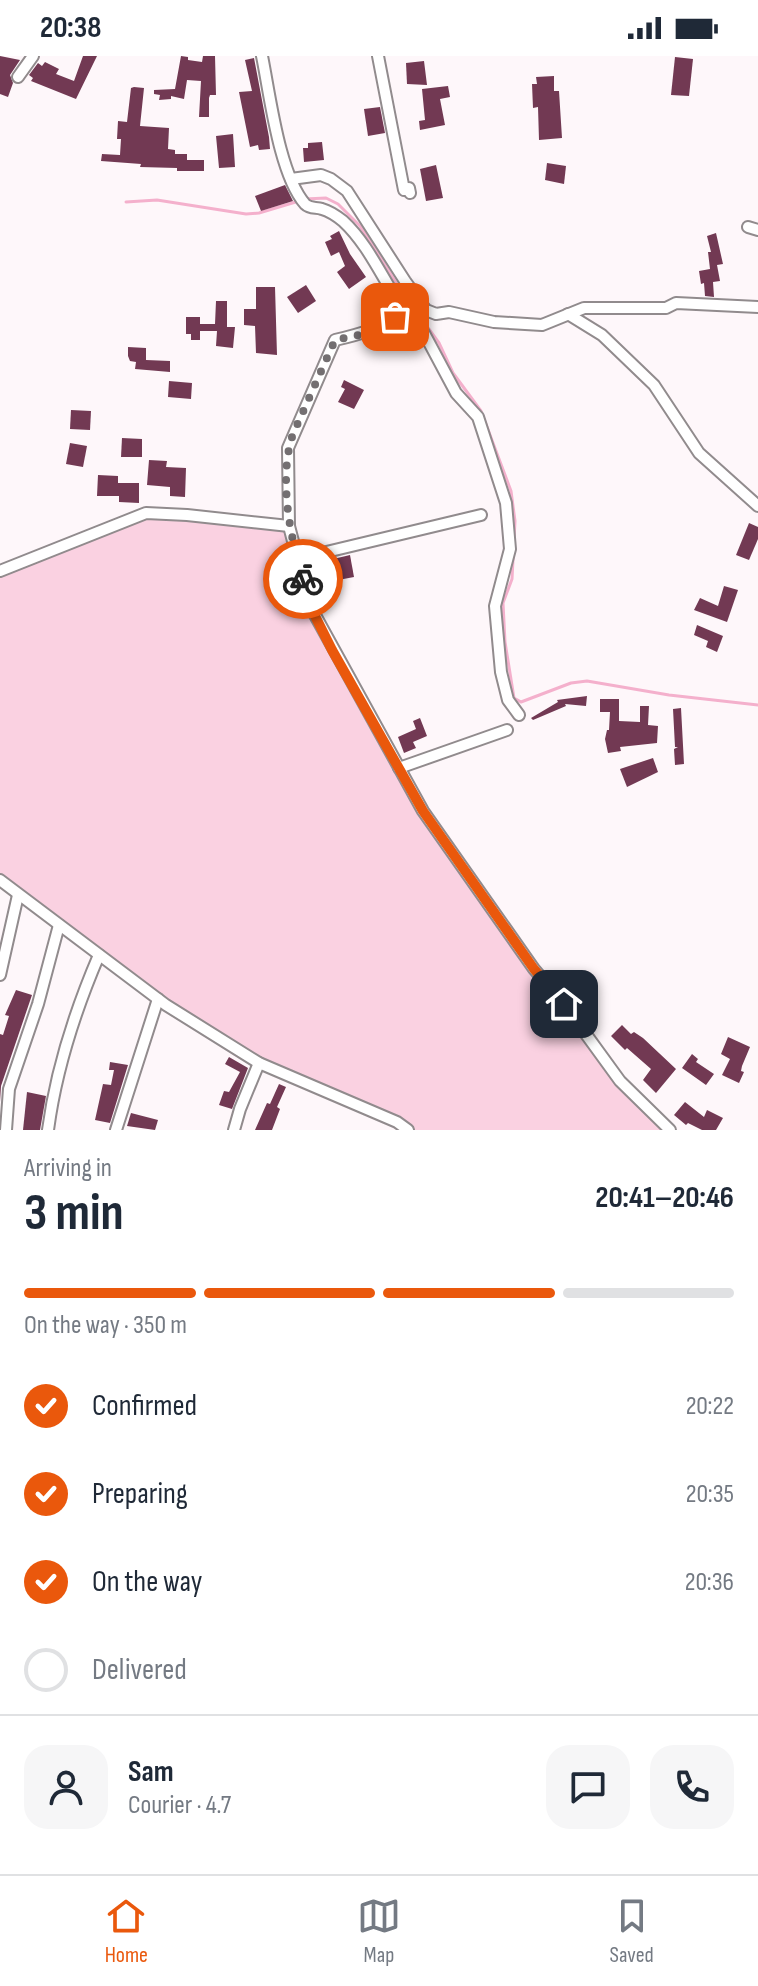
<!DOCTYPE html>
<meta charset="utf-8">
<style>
body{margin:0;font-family:"Sofia Sans Condensed",sans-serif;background:#f6f6f7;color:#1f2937;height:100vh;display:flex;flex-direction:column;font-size:30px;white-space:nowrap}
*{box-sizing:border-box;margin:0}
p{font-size:26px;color:#747a83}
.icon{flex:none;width:44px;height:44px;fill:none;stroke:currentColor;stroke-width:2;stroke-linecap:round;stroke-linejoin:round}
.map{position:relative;height:1074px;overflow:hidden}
.side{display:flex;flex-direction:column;background:#fff;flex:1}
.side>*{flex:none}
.pin{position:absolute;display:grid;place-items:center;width:68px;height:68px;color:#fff;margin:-34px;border-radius:16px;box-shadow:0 4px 12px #0006}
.courier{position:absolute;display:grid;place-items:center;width:80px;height:80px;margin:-40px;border:6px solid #ea580c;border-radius:50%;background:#fff;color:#222;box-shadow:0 2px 10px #0007}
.summary em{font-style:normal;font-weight:700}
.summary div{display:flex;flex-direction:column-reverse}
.summary{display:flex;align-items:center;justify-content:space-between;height:136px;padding:0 24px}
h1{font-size:52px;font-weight:700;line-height:60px}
.bar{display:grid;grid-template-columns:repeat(4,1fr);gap:12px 8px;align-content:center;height:96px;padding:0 24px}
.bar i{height:10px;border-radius:6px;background:#e0e1e3}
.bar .selected{background:#ea580c}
.bar p{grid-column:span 4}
.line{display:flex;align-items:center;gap:20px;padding:0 24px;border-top:2px solid #e0e1e3}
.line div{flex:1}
.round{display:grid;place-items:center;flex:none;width:84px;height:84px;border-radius:24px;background:#f6f6f7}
ol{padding:0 24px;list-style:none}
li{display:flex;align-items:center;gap:24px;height:88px}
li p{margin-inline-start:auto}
li .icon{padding:8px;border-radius:50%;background:#ea580c;color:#fff;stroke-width:4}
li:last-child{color:#747a83}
li i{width:44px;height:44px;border:4px solid #e0e1e3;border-radius:50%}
.status{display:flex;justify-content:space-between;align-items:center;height:56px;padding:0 40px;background:#fff;direction:ltr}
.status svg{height:22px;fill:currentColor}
.tab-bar{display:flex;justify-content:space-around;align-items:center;height:112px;border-top:2px solid #e0e1e3;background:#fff;font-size:22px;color:#747a83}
.tab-bar a{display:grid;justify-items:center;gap:4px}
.tab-bar .selected{color:#ea580c}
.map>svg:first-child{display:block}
</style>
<div class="status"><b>20:38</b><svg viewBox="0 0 49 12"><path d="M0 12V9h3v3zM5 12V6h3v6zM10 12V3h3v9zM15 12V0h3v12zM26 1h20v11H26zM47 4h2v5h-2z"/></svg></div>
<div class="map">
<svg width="758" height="1074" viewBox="0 0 758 1074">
<rect width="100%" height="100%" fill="#fef7fa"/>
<path fill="#fad1e1" d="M146,457L289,470L310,550L423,755L620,1025L670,1074H408L259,1007L0,824V515Z"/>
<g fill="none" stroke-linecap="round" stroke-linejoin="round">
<g stroke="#f4b0cc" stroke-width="3">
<path d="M305,143L326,142L338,148L360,170L402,236L439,287L453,317L481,355L511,435L515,465L512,523L503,547L505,586L514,642L521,646L571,627L587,625L669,639L758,649"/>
<path d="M126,146L157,144L246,158L259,157L299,145"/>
</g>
</g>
<g fill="#723953">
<path d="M0,0L20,4L10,19L13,27L8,41L0,38Z"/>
<path d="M83,0H97L76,43L31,25L33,22L29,19L38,7L42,10L45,6L59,13L56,18L74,25Z"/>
<path d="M181,0L188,1V4L202,6L203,0H215L216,39H210L209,42V61H199L201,25L187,24L184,43L171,40V43L159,44L160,39L154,38V34L175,33Z"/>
<path d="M675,1L693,3L689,40L671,39Z"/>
<path d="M254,2L269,81L270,93L259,94L258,89L250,91L239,36L252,35L245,4Z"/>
<path d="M424,5L427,29L407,28L406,7Z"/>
<path d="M554,20V35H559L562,82L539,84L538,51L533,52L532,28H537L536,21Z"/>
<path d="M448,30L450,41L440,43L445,69L420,74L419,65L425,64L422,33Z"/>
<path d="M134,31L144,32L140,70L169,72L168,93L175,94V98H187V104H204V115H177V112L140,111L141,108L101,105L102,98L120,99L121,83H117L118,65L127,66L131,32Z"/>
<path d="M380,51L385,77L368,80L364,53Z"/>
<path d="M233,78L235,111L219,112L216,80Z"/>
<path d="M322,86L324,104L304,106L303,92H308V87Z"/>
<path d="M547,107L566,110L564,128L545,124Z"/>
<path d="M436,109L443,142L426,145L420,113Z"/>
<path d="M285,129L293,145L261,155L255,140Z"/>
<path d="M339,175L350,198L366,221L349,233L337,216L345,210L339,196L331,200L325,186L332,183L330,180Z"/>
<path d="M716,177L723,208L717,209L720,225L713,226L714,241L705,240L704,227L701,228L699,215L710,213L708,196H711L707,180Z"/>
<path d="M306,229L316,245L298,257L287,241Z"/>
<path d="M256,231H275L277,299L256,297L255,270L244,269V253H256Z"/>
<path d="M216,245H227V271H235L233,292L216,290L217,275H200V284H191V278H186V261H200V268H215Z"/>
<path d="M128,291L146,292V304L170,305V316L135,313L136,306L130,305L128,300Z"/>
<path d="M344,324L364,334L354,353L338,346L345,333L341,331Z"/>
<path d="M169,325L192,327L191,343L168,341Z"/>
<path d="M71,354L91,355L90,374L70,373Z"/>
<path d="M122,382L142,383V401H121Z"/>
<path d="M70,387L87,390L83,411L66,408Z"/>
<path d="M149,404L167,405L166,411L186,412L185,441L170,440V431L147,429Z"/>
<path d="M98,419L118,420V427H139V447L119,446V440H97Z"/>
<path d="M749,467L758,471V483L749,504L736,499Z"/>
<path d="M350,499L354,521L333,525L329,504Z"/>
<path d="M724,530L738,534L727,566L694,554L700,542L718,550Z"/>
<path d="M697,569L723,580L717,596L706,591L708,585L694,579Z"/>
<path d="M587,640L586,650L565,648L566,650L533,664L531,662L558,646L557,644Z"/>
<path d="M600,643H619V665L640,666V650H649L648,669L658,670L657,687L620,691L621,695L608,697L605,683L607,674H609L610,656H600Z"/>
<path d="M681,652L684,708L675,709L674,693L678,691H675L673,653Z"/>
<path d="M420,662L427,680L413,686L416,692L404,697L398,681L416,673L413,665Z"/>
<path d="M653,702L658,716L627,731L620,713Z"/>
<path d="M16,934L32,939L1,1030L0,1046V978L3,979L9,960L5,959Z"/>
<path d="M622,969L631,978L634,976L643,982L676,1013L656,1037L643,1024L651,1013L627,992L625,994L611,980Z"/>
<path d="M728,981L750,991L742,1010L741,1015L744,1016L739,1027L722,1019L730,1003L721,998Z"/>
<path d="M692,998L698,1003L696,1006L714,1018L706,1029L682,1012Z"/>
<path d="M229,1001L248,1012L232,1053L219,1049L224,1035L229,1036L240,1016L225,1008Z"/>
<path d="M110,1006L128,1009L110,1067L95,1064L103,1028L111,1029L114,1014H109Z"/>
<path d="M279,1028L286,1031L277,1051L280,1053L272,1074H255L267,1047L270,1048Z"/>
<path d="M27,1036L46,1040L40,1074H23Z"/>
<path d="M685,1046L704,1061L707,1054L723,1062L716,1074H702L688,1067L686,1069L674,1059Z"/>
<path d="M131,1057L158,1064L155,1074L127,1070Z"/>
</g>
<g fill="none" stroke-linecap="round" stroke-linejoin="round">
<g stroke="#918b8d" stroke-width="14">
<g id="minor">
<path d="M262,0C270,39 279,118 305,148C310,153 316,151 322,153C329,155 338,161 343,165C367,187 382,221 399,247L400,255C385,272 357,279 335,284L288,392L289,470L310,550L423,755L534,913L564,948L620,1025L670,1074"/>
<path d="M378,0L404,134L409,132L410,137"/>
<path d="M18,21L33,0"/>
<path d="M291,123L321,119L331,123L347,135L405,225L426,254L436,258L449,256L494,266L542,269L584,252H666L676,247L758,251"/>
<path d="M748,171L758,174"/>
<path d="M400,255L424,277L456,337L478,361L506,447L510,493L495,550L501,616L508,644L519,659"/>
<path d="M568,258L602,279L654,329L699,397L758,450"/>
<path d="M297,503L481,459"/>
<path d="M0,515L146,457L187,459L289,470"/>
<path d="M399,712L507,674"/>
<path d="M0,824L166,949L259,1007L397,1066L408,1074"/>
<path d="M0,919L18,839"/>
<path d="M6,1074L9,1033L38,948L59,869"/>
<path d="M48,1074C56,1014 75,955 99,899"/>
<path d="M116,1074L158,943"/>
<path d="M234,1074L240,1053L259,1007"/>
</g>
</g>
<use href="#minor" stroke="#fff" stroke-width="10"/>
</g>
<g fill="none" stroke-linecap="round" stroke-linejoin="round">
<path stroke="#736f71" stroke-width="8" stroke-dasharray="0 14.4" d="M303,523C290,480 278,422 293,378L335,284L359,279L395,261"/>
<path stroke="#ea580c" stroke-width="10" d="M303,523L310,550L332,594L423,755L534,913L564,948"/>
</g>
</svg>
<div class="pin" style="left:395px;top:261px;background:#ea580c"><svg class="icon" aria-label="bag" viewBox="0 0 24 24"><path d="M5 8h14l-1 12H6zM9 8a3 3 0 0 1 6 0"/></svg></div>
<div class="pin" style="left:564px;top:948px;background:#1f2937"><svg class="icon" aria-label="home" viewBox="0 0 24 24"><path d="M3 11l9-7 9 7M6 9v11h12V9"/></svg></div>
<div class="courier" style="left:303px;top:523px"><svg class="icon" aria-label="bike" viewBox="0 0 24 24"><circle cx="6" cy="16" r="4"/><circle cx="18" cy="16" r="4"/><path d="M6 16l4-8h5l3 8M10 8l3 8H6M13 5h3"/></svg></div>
</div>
<section class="side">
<div class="summary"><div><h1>3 min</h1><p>Arriving in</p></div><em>20:41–20:46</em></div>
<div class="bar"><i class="selected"></i><i class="selected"></i><i class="selected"></i><i></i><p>On the way · 350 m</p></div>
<ol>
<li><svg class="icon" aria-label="check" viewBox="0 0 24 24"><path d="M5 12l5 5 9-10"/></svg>Confirmed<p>20:22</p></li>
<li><svg class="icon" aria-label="check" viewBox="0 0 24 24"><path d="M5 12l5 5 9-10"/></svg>Preparing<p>20:35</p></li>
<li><svg class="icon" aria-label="check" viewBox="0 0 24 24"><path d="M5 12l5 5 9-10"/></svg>On the way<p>20:36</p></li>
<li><i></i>Delivered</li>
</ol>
<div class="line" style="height:144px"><a class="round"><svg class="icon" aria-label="person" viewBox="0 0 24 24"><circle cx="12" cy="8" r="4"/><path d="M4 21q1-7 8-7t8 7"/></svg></a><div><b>Sam</b><p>Courier · 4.7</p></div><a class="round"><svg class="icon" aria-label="chat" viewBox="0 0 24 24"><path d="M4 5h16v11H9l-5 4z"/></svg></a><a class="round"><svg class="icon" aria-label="phone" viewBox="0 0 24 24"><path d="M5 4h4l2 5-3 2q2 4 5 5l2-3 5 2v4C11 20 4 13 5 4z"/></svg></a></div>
</section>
<nav class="tab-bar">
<a class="selected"><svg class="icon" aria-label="home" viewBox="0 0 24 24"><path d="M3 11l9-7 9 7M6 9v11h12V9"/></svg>Home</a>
<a><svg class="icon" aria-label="map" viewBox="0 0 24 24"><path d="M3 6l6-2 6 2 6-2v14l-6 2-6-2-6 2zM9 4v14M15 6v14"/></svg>Map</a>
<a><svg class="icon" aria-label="saved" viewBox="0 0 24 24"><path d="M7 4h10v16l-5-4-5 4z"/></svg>Saved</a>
</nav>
